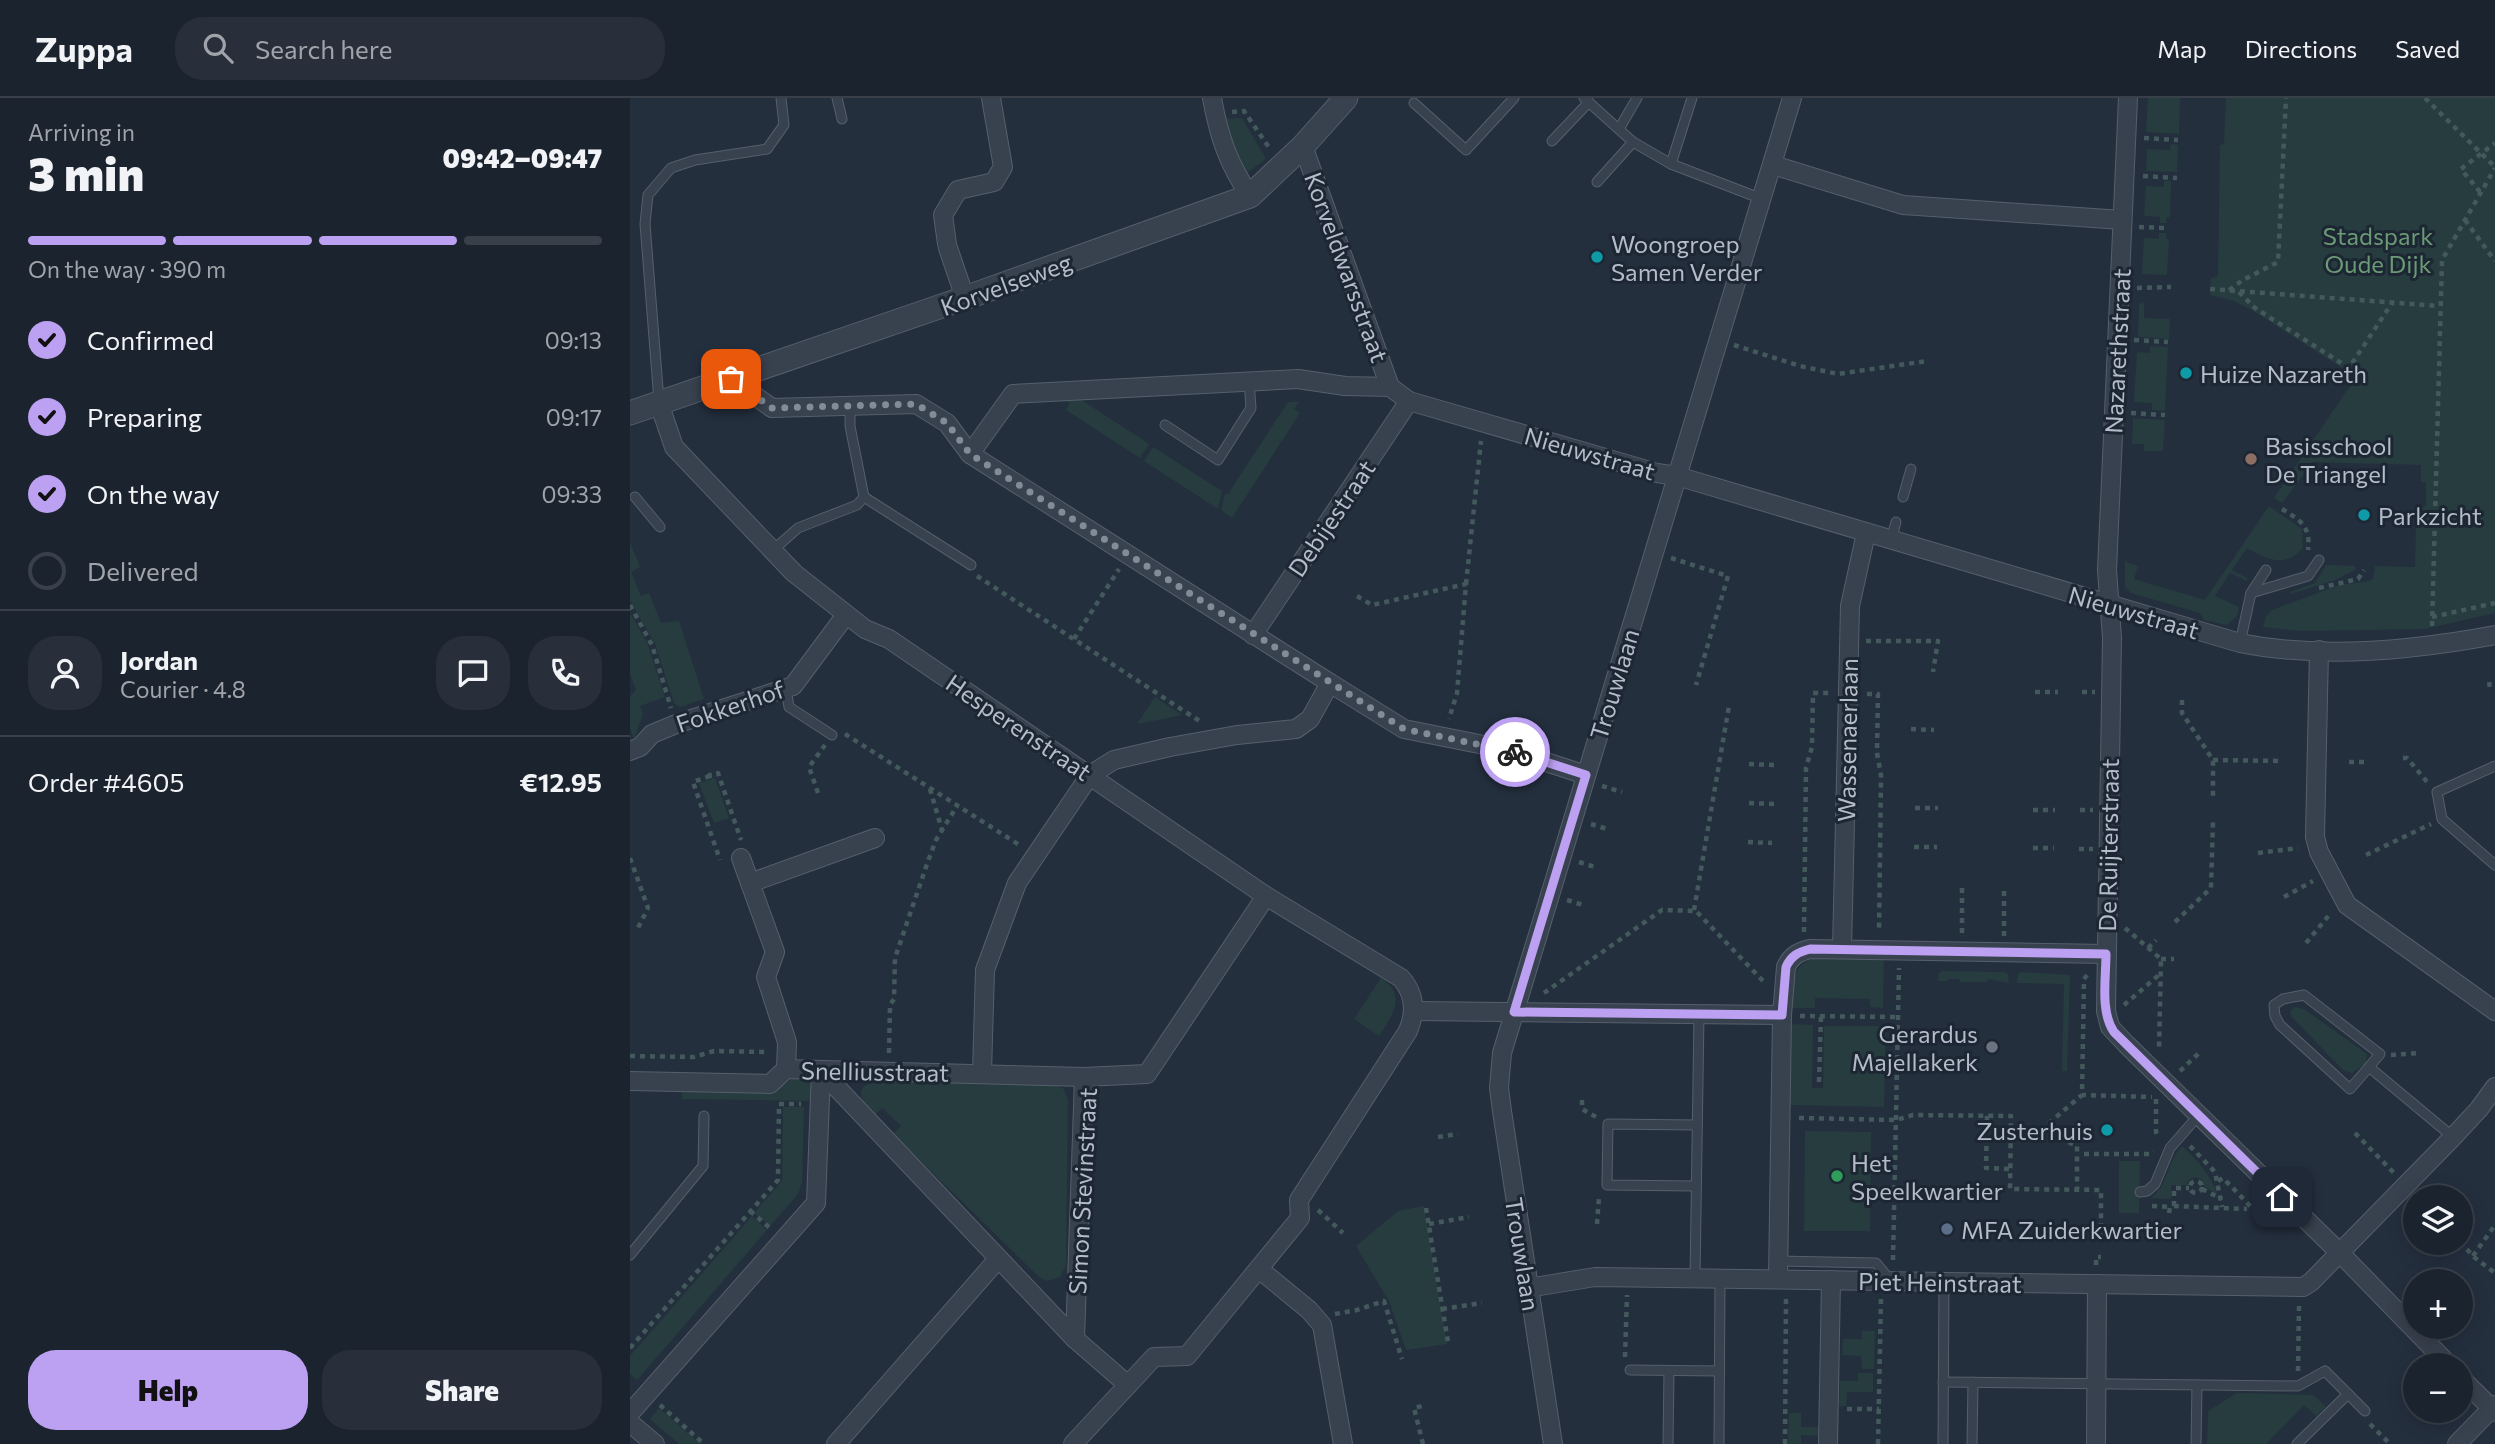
<!DOCTYPE html>
<meta charset="utf-8">
<style>
body{margin:0;font-family:Commissioner,sans-serif;background:#282f3a;color:#f1f3f6;height:100vh;display:flex;flex-direction:column;font-size:26px;white-space:nowrap}
*{box-sizing:border-box;margin:0}
p{font-size:23px;color:#a0a4aa}
.icon{flex:none;width:38px;height:38px;fill:none;stroke:currentColor;stroke-width:2;stroke-linecap:round;stroke-linejoin:round}
.map{position:relative;flex:1;overflow:hidden}
.panel{display:flex;flex-direction:column;background:#1b232e;width:630px}
.panel>*{flex:none}
.controls{position:absolute;left:1773px;top:1087px;display:grid;gap:14px}
.controls a{display:grid;place-items:center;width:70px;height:70px;border-radius:50%;background:#1b232e;box-shadow:0 4px 18px #0003,0 0 0 2px #39404a;font-size:35px}
.pin{position:absolute;display:grid;place-items:center;width:60px;height:60px;color:#fff;margin:-30px;border-radius:14px;box-shadow:0 4px 10px #0006}
.courier{position:absolute;display:grid;place-items:center;width:70px;height:70px;margin:-35px;border:5px solid #bca0f2;border-radius:50%;background:#fff;color:#222;box-shadow:0 2px 9px #0007}
.headline em{font-style:normal;font-weight:800}
.headline div{display:flex;flex-direction:column-reverse}
.headline{display:flex;align-items:center;justify-content:space-between;height:119px;padding:0 28px}
h1{font-size:46px;font-weight:800;line-height:52px}
.bar{display:grid;grid-template-columns:repeat(4,1fr);gap:10px 7px;align-content:center;height:84px;padding:0 28px}
.bar i{height:9px;border-radius:5px;background:#39404a}
.bar .active{background:#bca0f2}
.bar p{grid-column:span 4}
.line{display:flex;align-items:center;gap:18px;padding:0 28px;border-top:2px solid #39404a}
.line div{flex:1}
.round{display:grid;place-items:center;flex:none;width:74px;height:74px;border-radius:28px;background:#282f3a}
ol{padding:0 28px;list-style:none}
li{display:flex;align-items:center;gap:21px;height:77px}
li p{margin-inline-start:auto}
li .icon{padding:7px;border-radius:50%;background:#bca0f2;color:#111;stroke-width:4}
li:last-child{color:#a0a4aa}
li i{width:38px;height:38px;border:4px solid #39404a;border-radius:50%}
.primary-button{display:flex;gap:14px;margin-top:auto;padding:14px 28px}
.primary-button a{flex:1;height:80px;border-radius:28px;background:#bca0f2;color:#111;font-size:28px;font-weight:800;line-height:80px;text-align:center}
.primary-button a+a{background:#282f3a;color:#f1f3f6}
header{display:flex;align-items:center;gap:42px;box-sizing:border-box;height:98px;padding:0 35px;background:#1b232e;border-bottom:2px solid #39404a}
header strong{font-size:33px}
nav{display:flex;gap:38px;margin-inline-start:auto;font-size:24px}
.search{width:490px;height:63px;background:#282f3a;display:flex;align-items:center;gap:18px;box-sizing:border-box;padding:0 24px;border-radius:28px;color:#a0a4aa;font-size:26px}
main{display:flex;flex:1;min-height:0}
.map>svg:first-child{display:block}
</style>
<header>
<strong>Zuppa</strong>
<div class="search"><svg class="icon" aria-label="search" viewBox="0 0 24 24"><circle cx="10" cy="10" r="6"/><path d="M15 15l6 6"/></svg>Search here</div>
<nav><a>Map</a><a>Directions</a><a>Saved</a></nav>
</header>
<main>
<section class="panel">
<div class="headline"><div><h1>3 min</h1><p>Arriving in</p></div><em>09:42–09:47</em></div>
<div class="bar"><i class="active"></i><i class="active"></i><i class="active"></i><i></i><p>On the way · 390 m</p></div>
<ol>
<li><svg class="icon" aria-label="check" viewBox="0 0 24 24"><path d="M5 12l5 5 9-10"/></svg>Confirmed<p>09:13</p></li>
<li><svg class="icon" aria-label="check" viewBox="0 0 24 24"><path d="M5 12l5 5 9-10"/></svg>Preparing<p>09:17</p></li>
<li><svg class="icon" aria-label="check" viewBox="0 0 24 24"><path d="M5 12l5 5 9-10"/></svg>On the way<p>09:33</p></li>
<li><i></i>Delivered</li>
</ol>
<div class="line" style="height:126px"><a class="round"><svg class="icon" aria-label="person" viewBox="0 0 24 24"><circle cx="12" cy="8" r="4"/><path d="M4 21q1-7 8-7t8 7"/></svg></a><div><b>Jordan</b><p>Courier · 4.8</p></div><a class="round"><svg class="icon" aria-label="chat" viewBox="0 0 24 24"><path d="M4 5h16v11H9l-5 4z"/></svg></a><a class="round"><svg class="icon" aria-label="phone" viewBox="0 0 24 24"><path d="M5 4h4l2 5-3 2q2 4 5 5l2-3 5 2v4C11 20 4 13 5 4z"/></svg></a></div>
<div class="line" style="height:91px"><div>Order #4605</div><b>€12.95</b></div>
<div class="primary-button"><a>Help</a><a>Share</a></div>
</section>
<div class="map">
<svg width="1865" height="1346" viewBox="0 0 1865 1346">
<rect width="100%" height="100%" fill="#242f3e"/>
<g fill="#263c3f">
<path d="M1518,0H1550L1549,36L1516,34Z"/>
<path d="M1596,0H1865V515L1795,531L1671,533L1633,529L1636,518L1642,512L1709,487L1740,483L1743,481L1745,468L1785,469L1786,424H1791V409L1796,408V384H1791V367L1683,364L1652,405L1644,400L1726,279L1622,212L1604,203L1580,197L1581,180L1588,178L1590,47L1594,46Z"/>
<path d="M612,20L636,61L614,77L610,72L594,21Z"/>
<path d="M1541,46L1548,47L1547,74L1516,73L1517,51L1540,52Z"/>
<path d="M1534,83H1541L1540,119H1537L1536,125H1530V119L1514,118L1516,88L1534,89Z"/>
<path d="M1529,135H1536V141H1539L1537,177L1512,176L1514,140L1529,141Z"/>
<path d="M1514,205V220L1540,221L1539,241L1508,239L1509,206Z"/>
<path d="M1520,248L1538,249L1535,313L1522,312V305L1504,304L1507,254L1520,255Z"/>
<path d="M450,301L519,346L510,360L436,312L440,305L435,302Z"/>
<path d="M658,304H669L664,311L670,315L602,420L591,412L595,396H598Z"/>
<path d="M1503,320L1535,322L1533,353H1514V346H1502Z"/>
<path d="M523,349L592,393L588,411L514,363Z"/>
<path d="M1639,408L1672,431L1673,450C1654,471 1637,461 1617,450L1602,472L1617,480V483L1600,475L1585,498L1609,509L1607,518L1597,527L1574,522L1570,515L1501,495L1495,489V462L1498,465L1508,468L1504,481L1575,502Z"/>
<path d="M0,444L10,469L1,474L11,498L19,495L31,525L49,523L74,601L50,609L44,605L25,546L0,502Z"/>
<path d="M1696,467L1725,468V472L1705,482L1661,496L1660,494L1685,485Z"/>
<path d="M0,515L17,545L35,599L10,608L13,616L4,641L0,630V598L6,592L0,576Z"/>
<path d="M525,599L552,617L507,626Z"/>
<path d="M85,680L99,720L84,725L69,685Z"/>
<path d="M1185,860L1254,861L1253,910L1240,909V901L1185,900V910H1162C1163,888 1160,867 1185,860Z"/>
<path d="M1312,873L1375,874L1378,876L1379,885L1358,881L1357,884H1330L1329,881H1318L1317,883H1308L1309,875Z"/>
<path d="M1391,874L1440,877L1437,973H1432L1434,886L1387,885L1388,876Z"/>
<path d="M751,880C777,898 763,916 749,938L724,921Z"/>
<path d="M1664,909L1674,911L1737,956L1736,965L1722,975L1714,973L1661,918L1660,914Z"/>
<path d="M1161,926L1183,927L1182,990H1193L1194,928H1256L1254,1009L1161,1007L1159,1012Z"/>
<path d="M164,980H175L181,986L182,1003L52,1001V993H141Z"/>
<path d="M246,983L424,987L434,991L438,1002L436,1167L430,1179L417,1183L409,1179L263,1036L271,1028L252,1010L244,1018C232,1005 221,989 246,983Z"/>
<path d="M153,1009H174L172,1085L168,1096L140,1128L124,1115L152,1083Z"/>
<path d="M1175,1033L1241,1034L1240,1133H1174Z"/>
<path d="M1552,1048C1567,1062 1581,1077 1587,1096L1575,1089L1571,1081L1564,1079L1559,1082L1556,1087H1541V1101L1521,1100C1538,1087 1537,1064 1552,1048Z"/>
<path d="M1489,1063H1510L1509,1115H1489Z"/>
<path d="M794,1108L817,1246L776,1252L759,1203L726,1148L768,1113Z"/>
<path d="M122,1118L137,1132L7,1282L0,1276V1258Z"/>
<path d="M1232,1233H1245L1244,1271H1232L1231,1258L1212,1257L1213,1241H1232Z"/>
<path d="M1228,1275H1243V1294H1217L1216,1308H1209L1210,1283H1228Z"/>
<path d="M1607,1295L1683,1297L1696,1309L1686,1318L1674,1307L1636,1346H1577L1578,1313Z"/>
<path d="M29,1310L70,1346H49L20,1321Z"/>
<path d="M1159,1315H1171V1329H1188V1338L1171,1337V1346H1158Z"/>
</g>
<g fill="none" stroke-linecap="round" stroke-linejoin="round">
<g stroke="#565f6c" stroke-width="11">
<g id="service">
<path d="M207,0L212,21"/>
<path d="M954,0L1003,44L1041,66L1132,101"/>
<path d="M784,5L836,52L884,0"/>
<path d="M989,31L1007,0"/>
<path d="M922,43L959,4"/>
<path d="M1041,66L1062,0"/>
<path d="M967,84L1003,44"/>
<path d="M29,303L15,126L18,97L41,70L65,62L137,51L154,27L151,0"/>
<path d="M220,307V328L234,399L341,467"/>
<path d="M535,327L588,362L621,310L619,283"/>
<path d="M5,399L30,429"/>
<path d="M1273,399L1281,371"/>
<path d="M1261,442L1266,424"/>
<path d="M142,453L168,430L227,407L234,399"/>
<path d="M1621,495L1678,478L1689,462"/>
<path d="M1610,545L1621,495L1636,472"/>
<path d="M156,591L159,609L202,637"/>
<path d="M1865,668L1807,694L1812,721L1865,767"/>
<path d="M1739,969L1720,991L1650,927L1645,918L1644,907L1653,901L1674,897L1750,956L1739,969L1823,1039"/>
<path d="M1066,1088L977,1087L978,1026L1067,1027"/>
<path d="M1510,1094L1517,1093L1525,1086L1540,1050L1568,1018"/>
<path d="M0,1157L73,1068L74,1018"/>
<path d="M1148,1163L1246,1165L1261,1183"/>
<path d="M1065,1180L1069,917"/>
<path d="M1000,1272L1089,1273"/>
<path d="M1313,1284L1668,1288L1695,1273L1735,1313"/>
<path d="M1038,1346L1039,1273"/>
<path d="M1089,1346L1090,1181"/>
<path d="M1313,1346L1314,1185"/>
<path d="M1342,1346L1343,1284"/>
<path d="M1566,1346L1567,1287"/>
<path d="M1667,1346L1718,1296"/>
</g>
</g>
<g stroke="#565f6c" stroke-width="20">
<g id="minor">
<path d="M582,0C589,39 598,65 620,98"/>
<path d="M1498,0L1477,472L1482,540L1476,913L1480,929L1496,946L1709,1154L1819,1267"/>
<path d="M673,48L760,289"/>
<path d="M1143,67L1273,107L1492,122"/>
<path d="M317,146L313,117L328,92L364,84L373,69L361,0"/>
<path d="M318,150L335,200"/>
<path d="M101,281L142,310L286,306L317,325L340,356L383,296L668,281L715,288L760,289L779,303L1027,375L1047,378L1610,545C1689,561 1785,552 1865,537"/>
<path d="M29,305L44,349L164,475L235,531L259,541L636,798L771,880C785,896 786,914 778,933L669,1102L670,1120L557,1258L524,1259L443,1346"/>
<path d="M340,356L700,585"/>
<path d="M623,537L779,303"/>
<path d="M1689,552L1685,739L1689,754L1717,807L1865,913"/>
<path d="M0,653L10,649L22,636L46,626L163,588L215,518"/>
<path d="M111,760L145,854L136,879L157,944L156,971"/>
<path d="M120,785L245,740"/>
<path d="M1212,851L1220,508L1236,435"/>
<path d="M784,913L1152,917L1156,869C1161,858 1168,854 1180,851L1476,856"/>
<path d="M191,973L445,1241"/>
<path d="M352,975L355,872L387,785L460,677L484,662L540,649L607,637L666,631L680,621L700,585L774,631L879,652L956,677"/>
<path d="M454,979L445,1241L498,1287"/>
<path d="M0,983L140,986L156,971L454,979L517,976L636,798"/>
<path d="M629,1171L679,1212L692,1227L713,1346"/>
<path d="M1148,1181L1152,917"/>
<path d="M898,1190L965,1179L1673,1189L1681,1184L1823,1039L1849,1011L1865,989"/>
<path d="M1830,1279L1865,1314"/>
<path d="M0,1315L186,1105L191,973"/>
<path d="M0,1325L25,1346"/>
<path d="M206,1346L368,1161"/>
<path d="M923,1346L872,1013L869,990L872,955L1162,0"/>
<path d="M1198,1346L1201,1182"/>
<path d="M1466,1346L1467,1186"/>
<path d="M1827,1346L1865,1307"/>
</g>
</g>
<g stroke="#565f6c" stroke-width="25">
<path id="tertiary" d="M0,315L335,200L620,98L673,48L716,0"/>
</g>
<g stroke="#44595c" stroke-width="4.5" stroke-dasharray="5 5" stroke-linecap="butt">
<path d="M1795,0L1865,69"/>
<path d="M602,14L614,13L640,51"/>
<path d="M1514,40L1548,42"/>
<path d="M1513,78L1547,80"/>
<path d="M1850,94L1831,71L1865,45"/>
<path d="M1835,122L1865,163"/>
<path d="M1509,129L1536,130"/>
<path d="M1507,190L1541,189"/>
<path d="M1580,191L1809,208"/>
<path d="M1599,192L1613,182L1648,164L1656,0"/>
<path d="M1609,194L1625,210L1719,270L1762,205"/>
<path d="M1504,242L1538,244"/>
<path d="M1104,247L1170,268L1208,276L1297,263"/>
<path d="M1501,315L1535,317"/>
<path d="M1652,411C1670,422 1681,428 1678,452"/>
<path d="M1041,460L1098,478L1066,587"/>
<path d="M347,478L571,624"/>
<path d="M836,486L851,343"/>
<path d="M1689,490L1728,481L1734,472"/>
<path d="M727,498L742,507L836,486L827,595L819,621"/>
<path d="M0,507L22,547L41,610"/>
<path d="M1802,519L1865,505"/>
<path d="M1802,528L1812,162L1865,70"/>
<path d="M444,541L489,471"/>
<path d="M1236,543H1308L1303,574"/>
<path d="M1859,584L1860,590"/>
<path d="M1405,594H1428"/>
<path d="M1452,594H1465"/>
<path d="M1237,596H1248L1247,655L1251,677L1249,834"/>
<path d="M1552,602V615L1583,662V699"/>
<path d="M1281,631L1304,632"/>
<path d="M215,636L391,748"/>
<path d="M1773,660H1777L1798,685"/>
<path d="M1583,662L1653,663"/>
<path d="M1719,664H1734"/>
<path d="M1119,666L1145,667"/>
<path d="M79,675L80,678L88,675L111,742"/>
<path d="M80,678L63,684L90,762"/>
<path d="M972,688L992,694"/>
<path d="M300,691L312,732"/>
<path d="M188,695L179,669L195,647"/>
<path d="M1119,705L1144,706"/>
<path d="M1285,710H1308"/>
<path d="M1403,712H1425"/>
<path d="M1450,712H1463"/>
<path d="M961,726L980,732"/>
<path d="M1118,744L1142,745"/>
<path d="M1284,749H1307"/>
<path d="M1403,750H1424"/>
<path d="M1449,751H1463"/>
<path d="M1628,755L1668,750"/>
<path d="M1736,757L1801,726"/>
<path d="M0,760L18,810L7,832"/>
<path d="M949,764L968,770"/>
<path d="M1654,799L1683,783"/>
<path d="M937,802L953,807"/>
<path d="M1064,812L1099,608"/>
<path d="M1545,824L1581,790L1583,723"/>
<path d="M1495,830L1531,861L1529,952"/>
<path d="M1174,834L1176,670L1182,649L1183,595H1200"/>
<path d="M1332,835V790"/>
<path d="M1374,838V789"/>
<path d="M1676,845L1700,816"/>
<path d="M1518,850L1526,842"/>
<path d="M1531,861H1544"/>
<path d="M1457,877L1454,881L1452,997L1522,999"/>
<path d="M914,895L1032,812L1066,813L1135,885"/>
<path d="M1494,907L1530,876"/>
<path d="M1170,918L1269,919"/>
<path d="M259,955L260,907L264,901L265,860L298,763L306,742L327,708"/>
<path d="M1761,957L1788,955"/>
<path d="M0,958L64,959L84,953L138,954"/>
<path d="M1550,973L1569,955"/>
<path d="M1189,984L1191,918"/>
<path d="M1526,1001V1034L1529,1040"/>
<path d="M952,1002V1011L968,1020"/>
<path d="M149,1006H171"/>
<path d="M1357,1018L1356,1070L1380,1071"/>
<path d="M1169,1020L1266,1022L1283,1017L1381,1018L1380,1091L1471,1092V1144"/>
<path d="M1381,1032H1411L1452,997"/>
<path d="M1411,1032L1447,1048V1091"/>
<path d="M1725,1035L1764,1075"/>
<path d="M808,1039L828,1036"/>
<path d="M1560,1048L1585,1074L1592,1109"/>
<path d="M1454,1056H1520L1523,1053"/>
<circle cx="1566" cy="1089" r="6"/>
<path d="M1588,1083L1593,1080L1629,1117"/>
<path d="M1572,1091L1592,1101"/>
<path d="M1522,1108L1540,1109"/>
<path d="M1544,1108V1090H1559"/>
<path d="M796,1110L818,1244"/>
<path d="M688,1112L713,1135"/>
<path d="M120,1113L141,1131"/>
<path d="M1539,1115L1540,1109L1544,1108L1617,1111"/>
<path d="M799,1126L839,1119"/>
<path d="M967,1126L969,1099"/>
<path d="M1830,1144L1844,1159L1865,1175"/>
<path d="M1843,1158L1865,1127"/>
<path d="M1263,1162L1269,870"/>
<path d="M1466,1167V1159H1471"/>
<path d="M812,1211L852,1205"/>
<path d="M705,1216L727,1212L754,1203L772,1261"/>
<path d="M0,1250L148,1082L149,1006"/>
<path d="M995,1259L997,1197"/>
<path d="M1668,1273L1669,1208"/>
<path d="M30,1307L74,1346"/>
<path d="M1217,1311H1249"/>
<path d="M1740,1326L1760,1346"/>
<path d="M793,1346L784,1310L796,1307"/>
<path d="M1155,1346L1156,1200"/>
<path d="M1248,1346L1251,1200"/>
</g>
<use href="#service" stroke="#38414e" stroke-width="9"/>
<use href="#minor" stroke="#38414e" stroke-width="18"/>
<use href="#tertiary" stroke="#38414e" stroke-width="23"/>
</g>
<g fill="none" stroke-linecap="round" stroke-linejoin="round">
<path stroke="#828b98" stroke-width="7" stroke-dasharray="0 12.6" d="M101,281L142,310L286,306L317,325L340,356L774,631L885,654"/>
<path stroke="#bca0f2" stroke-width="9" d="M885,654L956,677L884,914L1152,917L1156,869C1161,858 1168,854 1180,851L1476,856C1476,880 1470,914 1484,934L1652,1099"/>
</g>
<g fill="#0f9aa8" stroke="#1d2633" stroke-width="2.5">
<circle cx="967" cy="159" r="7"/>
<circle cx="1556" cy="275" r="7"/>
<circle cx="1734" cy="417" r="7"/>
<circle cx="1477" cy="1032" r="7"/>
</g>
<circle fill="#8d6e63" stroke="#1d2633" stroke-width="2.5" cx="1621" cy="361" r="7"/>
<circle fill="#6b7280" stroke="#1d2633" stroke-width="2.5" cx="1362" cy="949" r="7"/>
<circle fill="#2e9e5b" stroke="#1d2633" stroke-width="2.5" cx="1207" cy="1078" r="7"/>
<circle fill="#5c6f8a" stroke="#1d2633" stroke-width="2.5" cx="1317" cy="1131" r="7"/>
<g text-anchor="middle" dominant-baseline="central" stroke-width="6" stroke-linejoin="round" paint-order="stroke">
<g font-size="24" fill="#6b9a76" stroke="#1d2633">
<text x="1748" y="137">Stadspark<tspan x="1748" dy="28">Oude Dijk</tspan></text>
</g>
<g font-size="24" fill="#b4bcc9" stroke="#1d2633" text-anchor="start">
<text x="981" y="145">Woongroep<tspan x="981" dy="28">Samen Verder</tspan></text>
<text x="1570" y="275">Huize Nazareth</text>
<text x="1635" y="347">Basisschool<tspan x="1635" dy="28">De Triangel</tspan></text>
<text x="1748" y="417">Parkzicht</text>
<text x="1348" y="935" text-anchor="end">Gerardus<tspan x="1348" dy="28">Majellakerk</tspan></text>
<text x="1463" y="1032" text-anchor="end">Zusterhuis</text>
<text x="1221" y="1064">Het<tspan x="1221" dy="28">Speelkwartier</tspan></text>
<text x="1331" y="1131">MFA Zuiderkwartier</text>
</g>
<g font-size="24" fill="#b4bcc9" stroke="#1d2633">
<text transform="translate(717 169) rotate(70)">Korveldwarsstraat</text>
<text transform="translate(376 186) rotate(-20)">Korvelseweg</text>
<text transform="translate(1487 253) rotate(-87)">Nazarethstraat</text>
<text transform="translate(960 355) rotate(16)">Nieuwstraat</text>
<text transform="translate(701 420) rotate(-56)">Debijestraat</text>
<text transform="translate(1504 514) rotate(16)">Nieuwstraat</text>
<text transform="translate(984 586) rotate(-73)">Trouwlaan</text>
<text transform="translate(100 608) rotate(-19)">Fokkerhof</text>
<text transform="translate(389 629) rotate(34)">Hesperenstraat</text>
<text transform="translate(1217 642) rotate(-89)">Wassenaerlaan</text>
<text transform="translate(1478 747) rotate(-89)">De Ruijterstraat</text>
<text transform="translate(245 973) rotate(1)">Snelliusstraat</text>
<text transform="translate(452 1093) rotate(-87)">Simon Stevinstraat</text>
<text transform="translate(893 1156) rotate(81)">Trouwlaan</text>
<text transform="translate(1310 1184) rotate(1)">Piet Heinstraat</text>
</g>
</g>
</svg>
<div class="controls">
<a><svg class="icon" aria-label="layers" viewBox="0 0 24 24"><path d="M12 4l9 5-9 5-9-5zM3 14l9 5 9-5"/></svg></a>
<a>+</a>
<a>−</a>
</div>
<div class="pin" style="left:101px;top:281px;background:#ea580c"><svg class="icon" aria-label="bag" viewBox="0 0 24 24"><path d="M5 8h14l-1 12H6zM9 8a3 3 0 0 1 6 0"/></svg></div>
<div class="pin" style="left:1652px;top:1099px;background:#1f2937"><svg class="icon" aria-label="home" viewBox="0 0 24 24"><path d="M3 11l9-7 9 7M6 9v11h12V9"/></svg></div>
<div class="courier" style="left:885px;top:654px"><svg class="icon" aria-label="bike" viewBox="0 0 24 24"><circle cx="6" cy="16" r="4"/><circle cx="18" cy="16" r="4"/><path d="M6 16l4-8h5l3 8M10 8l3 8H6M13 5h3"/></svg></div>
</div>
</main>
